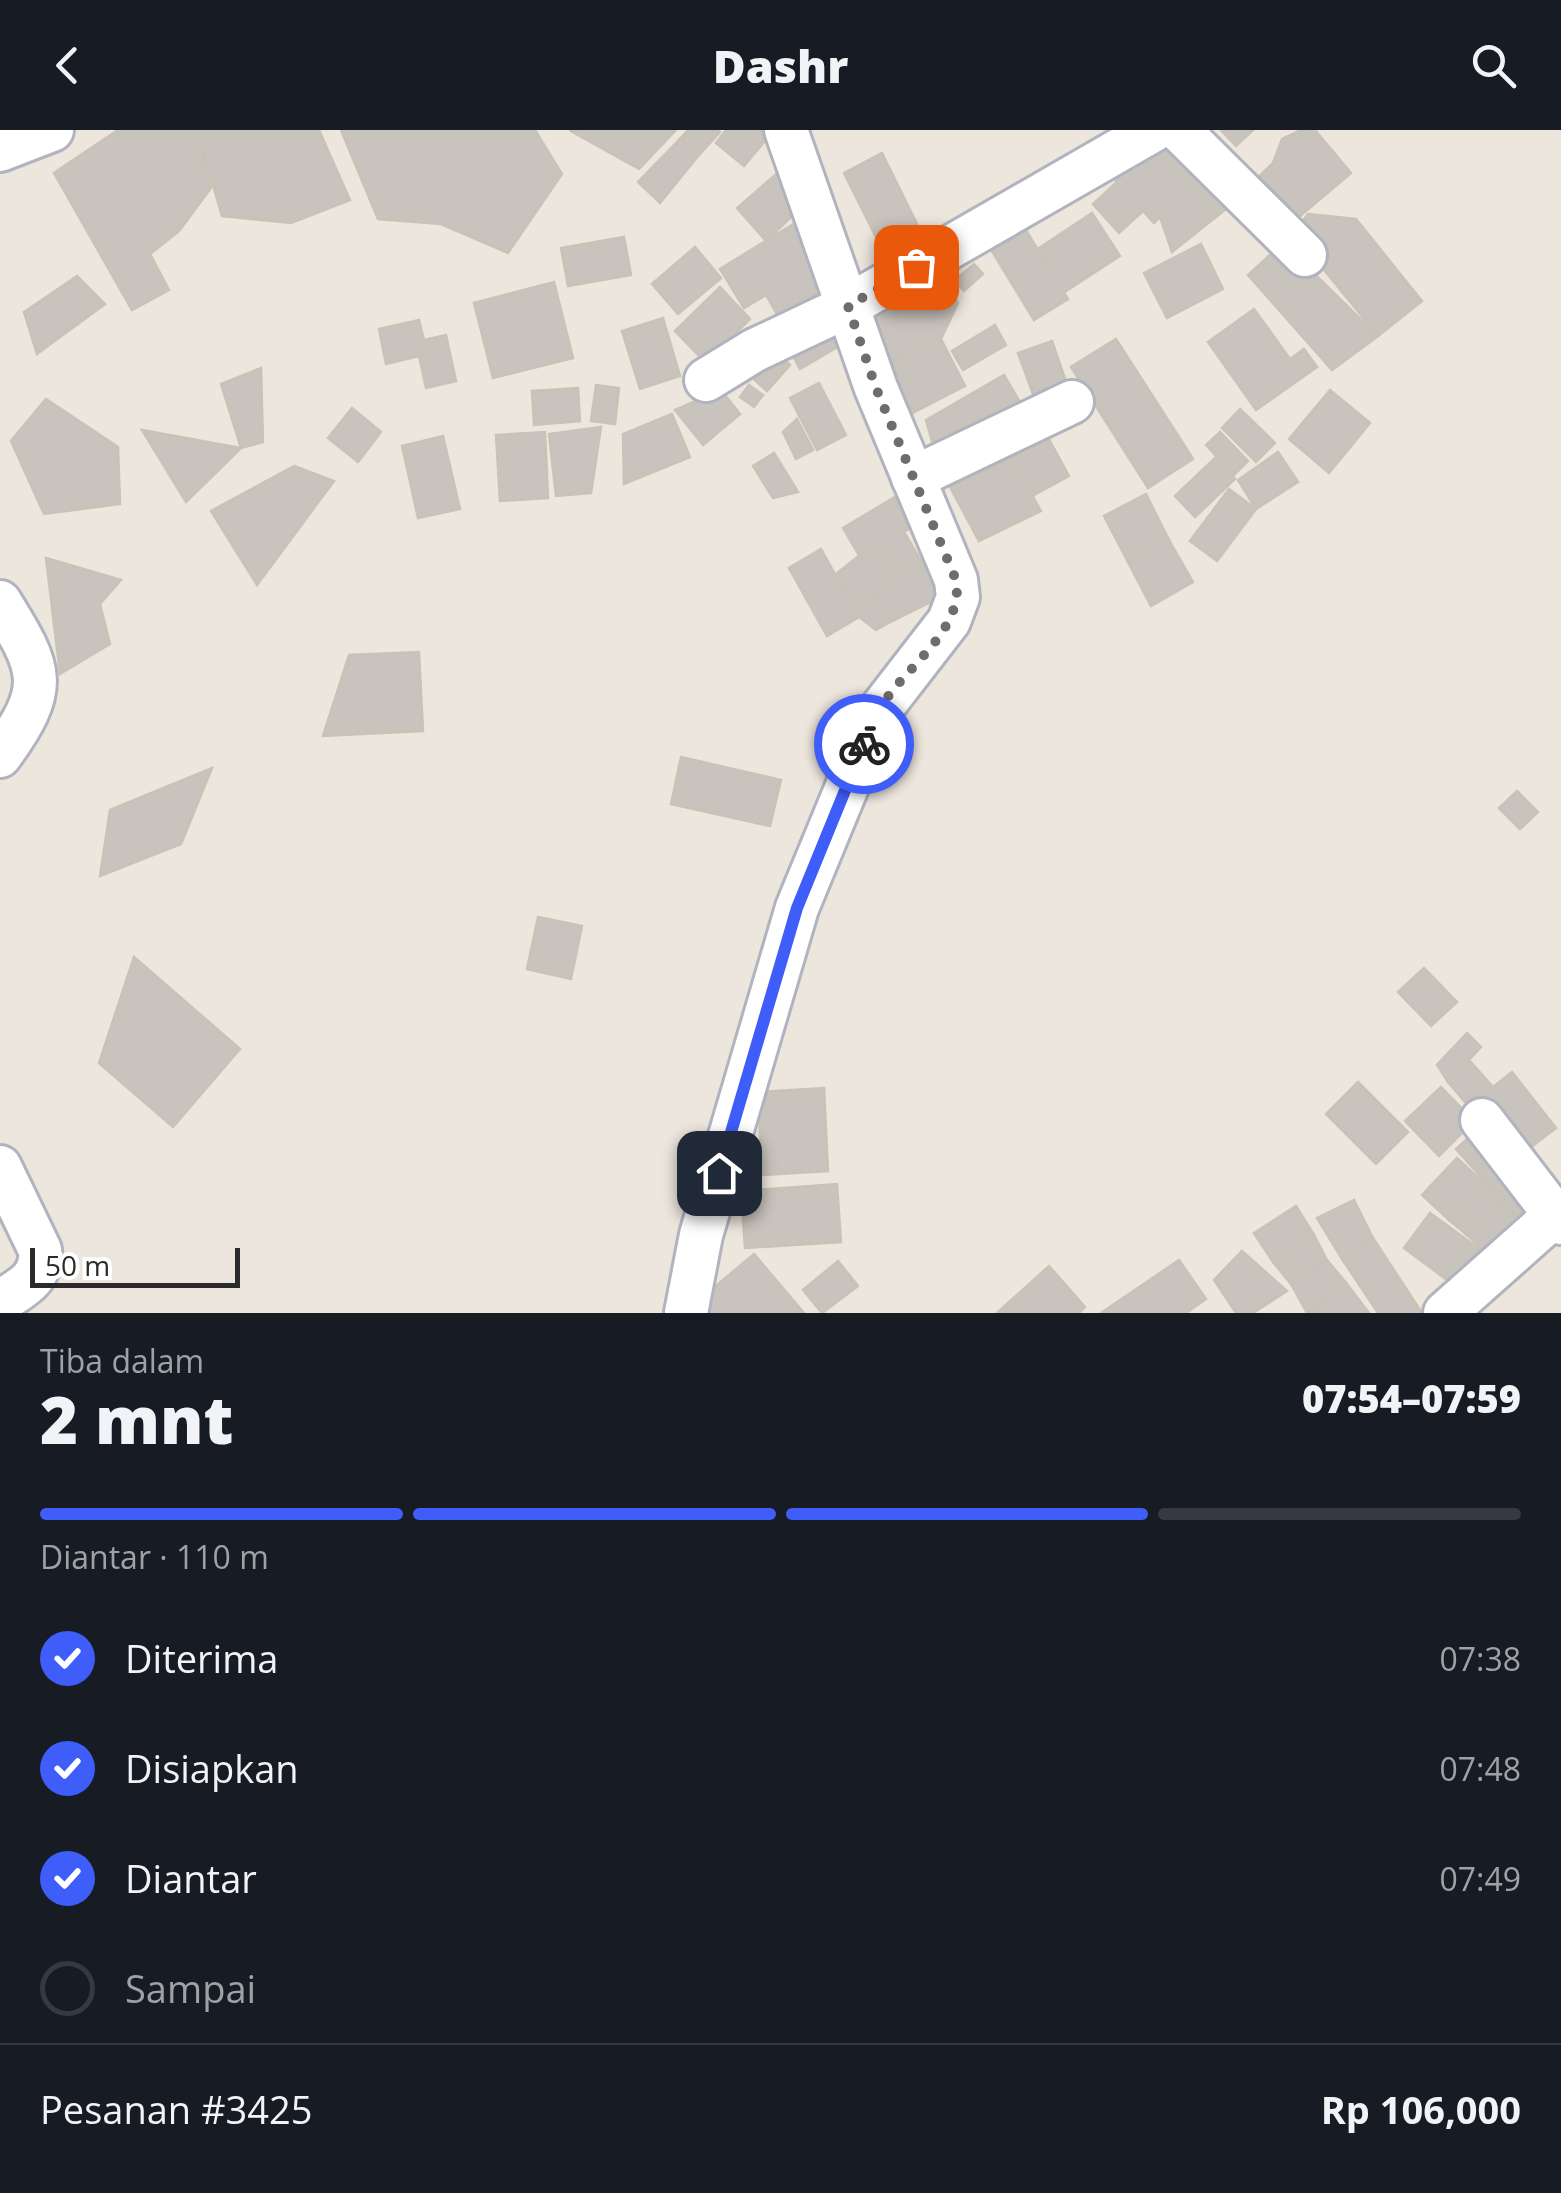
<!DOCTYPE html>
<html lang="id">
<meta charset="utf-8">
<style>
body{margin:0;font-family:"Open Sans",sans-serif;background:#242831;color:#f1f3f6;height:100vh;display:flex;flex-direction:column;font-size:38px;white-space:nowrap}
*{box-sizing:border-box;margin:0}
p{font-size:32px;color:#9ea1a6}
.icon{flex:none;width:55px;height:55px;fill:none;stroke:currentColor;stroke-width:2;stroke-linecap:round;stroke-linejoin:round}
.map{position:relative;height:1183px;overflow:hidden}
.panel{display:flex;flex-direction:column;background:#171b24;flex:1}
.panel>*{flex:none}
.scale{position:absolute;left:30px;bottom:25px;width:210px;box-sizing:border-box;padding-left:10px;border:5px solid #2b2b2b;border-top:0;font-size:28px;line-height:35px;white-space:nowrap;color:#2b2b2b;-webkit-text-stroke:8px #fff;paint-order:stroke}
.pin{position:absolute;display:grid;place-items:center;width:85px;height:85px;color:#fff;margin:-42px;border-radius:20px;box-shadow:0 5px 15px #0006}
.courier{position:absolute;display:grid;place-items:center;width:100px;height:100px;margin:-50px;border:8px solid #3e5df9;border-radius:50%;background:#fff;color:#222;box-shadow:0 2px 12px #0007}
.overview em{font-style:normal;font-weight:800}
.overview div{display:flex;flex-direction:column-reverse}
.overview{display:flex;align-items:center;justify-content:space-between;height:170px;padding:0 40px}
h1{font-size:65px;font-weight:800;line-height:75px}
.bar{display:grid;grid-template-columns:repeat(4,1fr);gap:15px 10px;align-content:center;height:120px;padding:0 40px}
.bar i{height:12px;border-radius:8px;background:#363941}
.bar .active{background:#3e5df9}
.bar p{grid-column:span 4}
.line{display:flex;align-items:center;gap:25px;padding:0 40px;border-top:2px solid #363941}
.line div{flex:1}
ol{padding:0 40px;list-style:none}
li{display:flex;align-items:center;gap:30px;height:110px}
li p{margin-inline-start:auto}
li .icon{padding:10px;border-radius:50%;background:#3e5df9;color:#fff;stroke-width:4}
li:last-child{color:#9ea1a6}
li i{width:55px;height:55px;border:5px solid #363941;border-radius:50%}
header{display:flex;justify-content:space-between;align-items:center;height:130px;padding:0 40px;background:#171b24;font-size:45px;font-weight:800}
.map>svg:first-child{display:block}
</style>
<header><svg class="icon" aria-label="back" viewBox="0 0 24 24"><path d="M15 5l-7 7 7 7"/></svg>Dashr<svg class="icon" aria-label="search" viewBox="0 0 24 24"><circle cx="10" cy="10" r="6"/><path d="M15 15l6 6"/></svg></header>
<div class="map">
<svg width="1561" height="1183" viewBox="0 0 1561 1183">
<rect width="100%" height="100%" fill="#ede6dd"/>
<g fill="#c8c3bd" stroke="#c8c2b7" stroke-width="2.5">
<path d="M118,0H197L211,58L179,101L150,124L169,160L132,180L54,43Z"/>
<path d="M197,0H319L350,70L291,93L222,86Z"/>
<path d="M341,0H535L562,44L508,123L441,94L378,89Z"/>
<path d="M676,0L639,39L571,1L573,0Z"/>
<path d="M688,0H718L720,2L699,25L680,9Z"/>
<path d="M726,0H774L744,36L716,13Z"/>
<path d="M1221,0H1253L1236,16Z"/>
<path d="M1301,0H1315L1351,43L1299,87L1272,86L1246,59L1273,33L1282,9Z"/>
<path d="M680,9L699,25L660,73L638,52Z"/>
<path d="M1179,9L1231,75L1172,122L1160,87L1154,93L1143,81L1119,103L1093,74L1117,52L1110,44Z"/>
<path d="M882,23L921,102L883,121L844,43Z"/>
<path d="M782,39L809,70L766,111L737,78Z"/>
<path d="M1092,83L1120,126L1063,163L1036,120Z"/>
<path d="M1308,84L1356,89L1422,171L1378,206L1294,103Z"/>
<path d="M800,90L832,162L782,193L766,165L744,178L720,139Z"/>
<path d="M1024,97L1068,169L1034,190L990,118Z"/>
<path d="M624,107L631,145L568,156L561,118Z"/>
<path d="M1283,113L1378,206L1332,240L1248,145Z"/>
<path d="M1201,114L1223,159L1167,188L1144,143Z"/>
<path d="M695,117L721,148L678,184L652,154Z"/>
<path d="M974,134L983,144L964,161L955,150Z"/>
<path d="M77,146L105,174L37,224L24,182Z"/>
<path d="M554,152L573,228L493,248L474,173Z"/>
<path d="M908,155H945L958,173L941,209L877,236L853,177Z"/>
<path d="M720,157L750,189L706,233L675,201Z"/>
<path d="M1254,179L1290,229L1304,219L1317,237L1256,280L1208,212Z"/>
<path d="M663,188L680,246L640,259L622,201Z"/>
<path d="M419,190L424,210L446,205L456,251L426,258L419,226L386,234L379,199Z"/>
<path d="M830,190L844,213L800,239L787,215Z"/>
<path d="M995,195L1006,215L963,240L952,221Z"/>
<path d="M941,209L965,256L897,291L877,236Z"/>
<path d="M1116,209L1193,329L1148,358L1071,237Z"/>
<path d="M1052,211L1071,266L1038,278L1018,223Z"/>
<path d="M772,219L790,235L767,261L739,236Z"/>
<path d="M261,238L263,312L241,318L221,254Z"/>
<path d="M1004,245L1024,279L937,329L926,290Z"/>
<path d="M819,253L846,305L817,320L790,268Z"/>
<path d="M596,255L619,258L615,294L591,291Z"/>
<path d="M749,255L763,265L754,277L740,267Z"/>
<path d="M578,258L580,291L534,295L532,261Z"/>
<path d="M721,260L740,284L703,315L675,280Z"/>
<path d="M1330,260L1370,293L1329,343L1289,309Z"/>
<path d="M46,269L118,317L120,374L44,384L11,311Z"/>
<path d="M352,278L381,302L358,332L328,308Z"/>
<path d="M1240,279L1275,313L1256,332L1222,298Z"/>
<path d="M672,284L690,327L624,354L623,304Z"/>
<path d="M797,289L813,320L796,329L783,302Z"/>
<path d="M601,297L591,363L556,366L549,304Z"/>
<path d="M142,300L241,318L186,372Z"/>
<path d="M545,302L548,368L500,371L496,305Z"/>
<path d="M1045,302L1069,346L1032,366L1008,323Z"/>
<path d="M1220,302L1248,331L1234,345L1206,315Z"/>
<path d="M443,306L460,379L418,388L402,316Z"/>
<path d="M1278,322L1298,352L1256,379L1238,350Z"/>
<path d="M774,323L798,362L773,368L753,336Z"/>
<path d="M1008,323L1041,381L979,411L943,344Z"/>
<path d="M1215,328L1235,349L1195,387L1175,366Z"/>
<path d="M294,336L334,351L257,455L211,381Z"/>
<path d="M1229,359L1256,379L1217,431L1190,411Z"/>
<path d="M900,364L917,394L904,402L923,434L899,448L880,416H871L860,427L843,398Z"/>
<path d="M1146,364L1169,410L1128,432L1104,386Z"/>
<path d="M1169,410L1193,452L1151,476L1128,432Z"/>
<path d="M871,416H880L899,448L874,463L890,492L876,500L859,487L836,444Z"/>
<path d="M821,419L859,487L827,506L789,438Z"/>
<path d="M46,428L121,450L100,474L110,514L60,544Z"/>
<path d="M923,434L941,467L890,492L874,463Z"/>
<path d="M419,522L423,601L323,606L349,525Z"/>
<path d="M681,627L781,650L770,696L671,674Z"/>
<path d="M212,638L181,714L100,746L110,680Z"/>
<path d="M1517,661L1538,682L1520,699L1499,678Z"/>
<path d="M538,787L582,796L571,849L527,839Z"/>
<path d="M134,827L240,919L173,997L99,933Z"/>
<path d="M1424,838L1457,872L1431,896L1398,862Z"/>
<path d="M1467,903L1481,917L1448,952L1437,935Z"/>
<path d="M1469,930L1493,957L1470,978L1448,952Z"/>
<path d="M1512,942L1556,998L1522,1024L1478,969Z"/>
<path d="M1358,952L1408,1002L1376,1034L1326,984Z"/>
<path d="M1441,957L1474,991L1439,1026L1405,991Z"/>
<path d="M824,958L828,1041L762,1045L758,962Z"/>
<path d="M1475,1002L1546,1079L1519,1089L1456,1019Z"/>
<path d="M1457,1028L1484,1053L1449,1090L1422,1065Z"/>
<path d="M1484,1053L1502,1070L1467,1105L1449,1090Z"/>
<path d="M837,1054L841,1112L745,1118L741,1061Z"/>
<path d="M1354,1070L1373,1108L1342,1129L1317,1088Z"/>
<path d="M1502,1070L1519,1089L1483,1120L1467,1105Z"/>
<path d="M1296,1076L1314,1105L1273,1132L1254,1103Z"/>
<path d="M1430,1083L1485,1123L1459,1159L1404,1118Z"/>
<path d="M1314,1105L1327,1130L1291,1154L1273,1132Z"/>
<path d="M1373,1108L1422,1183H1378L1342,1129Z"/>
<path d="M1242,1121L1287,1161L1253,1183H1236L1214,1150Z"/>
<path d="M754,1124L804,1183H698L692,1176Z"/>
<path d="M1179,1130L1206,1169L1186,1183H1101Z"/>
<path d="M1327,1130L1347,1154L1307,1183L1291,1154Z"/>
<path d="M838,1131L858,1156L822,1183L803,1160Z"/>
<path d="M1049,1136L1085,1177L1079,1183H997Z"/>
<path d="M1347,1154L1369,1183H1309Z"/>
</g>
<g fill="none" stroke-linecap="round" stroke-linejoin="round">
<g stroke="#b1b3bf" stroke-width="48">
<g id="minor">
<path d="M1179,0L1305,125"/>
<path d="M0,20L52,0"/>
<path d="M706,250L755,220L848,176L1154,0"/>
<path d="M913,348L1072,272"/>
<path d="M0,472C43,541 50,557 0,626"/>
<path d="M1482,990L1561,1093"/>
<path d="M0,1037L40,1120C43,1149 21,1158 0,1172"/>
<path d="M686,1183L701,1105L797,778L877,584L949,491L958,467L956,450L876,258L786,0"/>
<path d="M1445,1183L1561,1080"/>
</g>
</g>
<use href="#minor" stroke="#fff" stroke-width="42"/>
</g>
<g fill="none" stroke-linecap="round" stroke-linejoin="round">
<path stroke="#6f6c69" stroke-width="10" stroke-dasharray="0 18" d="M864,614C871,597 878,579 890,564C915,531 964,495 956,450L876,258L848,176L916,137"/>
<path stroke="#3e5df9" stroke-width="12" d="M719,1043L797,778L864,614"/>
</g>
</svg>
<div class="scale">50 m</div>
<div class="pin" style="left:916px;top:137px;background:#ea580c"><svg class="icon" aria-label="bag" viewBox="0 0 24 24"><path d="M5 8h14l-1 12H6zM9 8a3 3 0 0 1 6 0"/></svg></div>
<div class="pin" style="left:719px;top:1043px;background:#1f2937"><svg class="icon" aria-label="home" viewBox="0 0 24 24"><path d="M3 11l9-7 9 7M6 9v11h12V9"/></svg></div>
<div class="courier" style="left:864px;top:614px"><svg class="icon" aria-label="bike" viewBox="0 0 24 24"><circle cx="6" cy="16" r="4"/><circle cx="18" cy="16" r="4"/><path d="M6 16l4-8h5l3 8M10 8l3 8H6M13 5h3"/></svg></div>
</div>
<section class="panel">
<div class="overview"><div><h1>2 mnt</h1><p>Tiba dalam</p></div><em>07:54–07:59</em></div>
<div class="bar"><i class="active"></i><i class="active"></i><i class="active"></i><i></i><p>Diantar · 110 m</p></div>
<ol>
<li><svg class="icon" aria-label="check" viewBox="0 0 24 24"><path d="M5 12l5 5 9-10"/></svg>Diterima<p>07:38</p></li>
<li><svg class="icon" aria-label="check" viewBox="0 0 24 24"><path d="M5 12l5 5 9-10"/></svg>Disiapkan<p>07:48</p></li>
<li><svg class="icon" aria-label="check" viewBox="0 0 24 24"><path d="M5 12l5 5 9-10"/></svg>Diantar<p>07:49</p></li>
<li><i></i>Sampai</li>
</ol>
<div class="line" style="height:130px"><div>Pesanan #3425</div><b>Rp 106,000</b></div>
</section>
